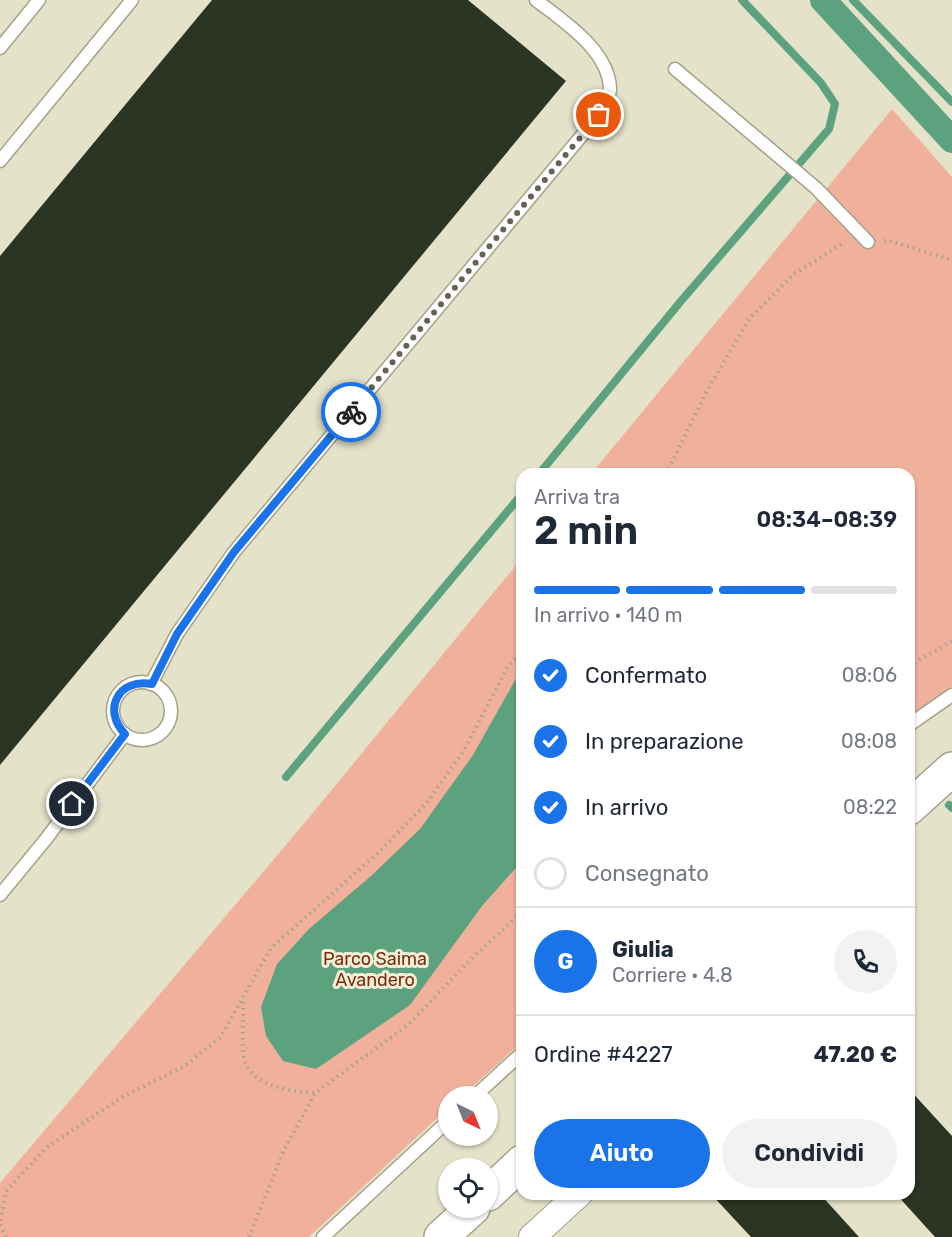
<!DOCTYPE html>
<html lang="it">
<meta charset="utf-8">
<style>
body{margin:0;font-family:Rubik,sans-serif;background:#f2f2f3;color:#1f2937;height:100vh;display:flex;flex-direction:column;font-size:22px;white-space:nowrap}
*{box-sizing:border-box;margin:0}
p{font-size:20px;color:#747a83}
.icon{flex:none;width:33px;height:33px;fill:none;stroke:currentColor;stroke-width:2;stroke-linecap:round;stroke-linejoin:round}
.map{position:relative;flex:1;overflow:hidden}
.details{position:absolute;left:516px;top:468px;width:399px;height:732px;display:flex;flex-direction:column;background:#fff;border-radius:18px;box-shadow:0 2px 4px #0004}
.details>*{flex:none}
.needle{width:39px;rotate:137deg}
.controls{position:absolute;left:438px;top:1086px;display:grid;gap:12px}
.controls a{display:grid;place-items:center;width:60px;height:60px;border-radius:50%;background:#fff;box-shadow:0 2px 4px #0004;font-size:30px}
.pin{position:absolute;display:grid;place-items:center;width:51px;height:51px;color:#fff;margin:-26px;border:3px solid #fff;border-radius:50%;box-shadow:0 2px 6px #0007}
.courier{position:absolute;display:grid;place-items:center;width:60px;height:60px;margin:-30px;border:4px solid #1a73e8;border-radius:50%;background:#fff;color:#222;box-shadow:0 2px 8px #0007}
.summary em{font-style:normal;font-weight:600}
.summary div{display:flex;flex-direction:column-reverse}
.summary{display:flex;align-items:center;justify-content:space-between;height:102px;padding:0 18px}
h1{font-size:39px;font-weight:600;line-height:45px}
.bar{display:grid;grid-template-columns:repeat(4,1fr);gap:9px 6px;align-content:center;height:72px;padding:0 18px}
.bar i{height:8px;border-radius:4px;background:#e0e1e3}
.bar .on{background:#1a73e8}
.bar p{grid-column:span 4}
.line{display:flex;align-items:center;gap:15px;padding:0 18px;border-top:2px solid #e0e1e3}
.line div{flex:1}
.round{display:grid;place-items:center;flex:none;width:63px;height:63px;border-radius:32px;background:#f2f2f3}
ol{padding:0 18px;list-style:none}
li{display:flex;align-items:center;gap:18px;height:66px}
li p{margin-inline-start:auto}
li .icon{padding:6px;border-radius:50%;background:#1a73e8;color:#fff;stroke-width:4}
li:last-child{color:#747a83}
li i{width:33px;height:33px;border:3px solid #e0e1e3;border-radius:50%}
.cta{display:flex;gap:12px;margin-top:auto;padding:12px 18px}
.cta a{flex:1;height:69px;border-radius:36px;background:#1a73e8;color:#fff;font-size:24px;font-weight:600;line-height:69px;text-align:center}
.cta a+a{background:#f2f2f3;color:#1f2937}
.map>svg:first-child{display:block}
</style>
<div class="map">
<svg width="952" height="1237" viewBox="0 0 952 1237">
<rect width="100%" height="100%" fill="#e5e2ca"/>
<g fill="#f0b09b">
<path d="M892,109L952,177V687L909,717V474H591Z"/>
<path d="M522,558V1042L462,1096H448V1108L309,1237H0V1183L307,820Z"/>
</g>
<path fill="#5da27f" d="M522,668V861L482,906L410,1005L316,1069L283,1061L266,1036L261,1007L277,964L309,929L371,876L420,829L473,755Z"/>
<g fill="none" stroke-linecap="round" stroke-linejoin="round">
<g stroke="#5da27f" stroke-width="8">
<path d="M853,0L952,102"/>
<path d="M539,474L681,301L829,129L835,104L821,83L742,0"/>
<path d="M286,777L522,494"/>
<path d="M949,805L952,808"/>
</g>
<path stroke="#5da27f" stroke-width="26" d="M823,0L952,140"/>
</g>
<g fill="#2c3524">
<path d="M212,0H468L566,81L0,765V256Z"/>
<path d="M909,1089L952,1136V1237H935L896,1194H909Z"/>
<path d="M711,1194H820L859,1237H751Z"/>
</g>
<g fill="none" stroke-linecap="round" stroke-linejoin="round">
<g stroke="#a5a18a" stroke-width="15">
<g id="service">
<path d="M0,48L39,0"/>
<path d="M675,69L816,188L868,242"/>
<path d="M0,161L132,0"/>
<circle cx="142" cy="711" r="29"/>
<path d="M151,684L177,634L234,552L599,115C602,108 610,98 610,90C610,51 564,22 536,0"/>
<path d="M909,725L952,695"/>
<path d="M0,895L46,839L125,734"/>
<path d="M475,1096L522,1053"/>
<path d="M323,1237L448,1121"/>
</g>
</g>
<g stroke="#a5a18a" stroke-width="28">
<path id="minor" d="M532,1237L579,1194"/>
</g>
<g stroke="#a5a18a" stroke-width="36">
<g id="secondary">
<path d="M909,808L952,769"/>
<path d="M488,1194L522,1162"/>
<path d="M441,1237L473,1208"/>
</g>
</g>
<g stroke="#a4a28f" stroke-width="4" stroke-dasharray="1.5 4.5" stroke-linecap="butt">
<path d="M884,241H890L952,260"/>
<path d="M666,474L707,391L749,319L794,274L843,243"/>
<path d="M909,666L952,641"/>
<path d="M243,1002C244,1020 241,1041 244,1058C250,1087 292,1091 315,1093"/>
<path d="M6,1237L0,1224L6,1191L47,1147L124,1096L183,1067L220,1038L271,948L377,854L425,805L463,752L507,668L522,651"/>
<path d="M249,1237L284,1150L315,1093L409,1024L471,959L522,912"/>
</g>
<use href="#service" stroke="#fff" stroke-width="12"/>
<use href="#minor" stroke="#fff" stroke-width="26"/>
<use href="#secondary" stroke="#fff" stroke-width="33"/>
</g>
<g fill="none" stroke-linecap="round" stroke-linejoin="round">
<path stroke="#656355" stroke-width="6" stroke-dasharray="0 10.8" d="M351,412L599,115"/>
<path stroke="#1a73e8" stroke-width="8" d="M72,804L125,734C102,710 118,678 152,684L177,634L234,552L351,412"/>
</g>
<g text-anchor="middle" dominant-baseline="central" stroke-width="6" stroke-linejoin="round" paint-order="stroke">
<g font-size="18" fill="#7d2d10" stroke="#f3efd7">
<text x="375" y="959">Parco Saima<tspan x="375" dy="21">Avandero</tspan></text>
</g>
</g>
</svg>
<div class="controls">
<a><svg class="needle" viewBox="-14 -14 28 28"><path d="M0-13l5 13h-10z" fill="#e53935"/><path d="M0 13l5-13h-10z" fill="#747a83"/></svg></a>
<a><svg class="icon" aria-label="locate" viewBox="0 0 24 24"><circle cx="12" cy="12" r="6"/><path d="M12 2v4M12 18v4M2 12h4M18 12h4"/></svg></a>
</div>
<div class="pin" style="left:599px;top:115px;background:#ea580c"><svg class="icon" aria-label="bag" viewBox="0 0 24 24"><path d="M5 8h14l-1 12H6zM9 8a3 3 0 0 1 6 0"/></svg></div>
<div class="pin" style="left:72px;top:804px;background:#1f2937"><svg class="icon" aria-label="home" viewBox="0 0 24 24"><path d="M3 11l9-7 9 7M6 9v11h12V9"/></svg></div>
<div class="courier" style="left:351px;top:412px"><svg class="icon" aria-label="bike" viewBox="0 0 24 24"><circle cx="6" cy="16" r="4"/><circle cx="18" cy="16" r="4"/><path d="M6 16l4-8h5l3 8M10 8l3 8H6M13 5h3"/></svg></div>
<section class="details">
<div class="summary"><div><h1>2 min</h1><p>Arriva tra</p></div><em>08:34–08:39</em></div>
<div class="bar"><i class="on"></i><i class="on"></i><i class="on"></i><i></i><p>In arrivo · 140 m</p></div>
<ol>
<li><svg class="icon" aria-label="check" viewBox="0 0 24 24"><path d="M5 12l5 5 9-10"/></svg>Confermato<p>08:06</p></li>
<li><svg class="icon" aria-label="check" viewBox="0 0 24 24"><path d="M5 12l5 5 9-10"/></svg>In preparazione<p>08:08</p></li>
<li><svg class="icon" aria-label="check" viewBox="0 0 24 24"><path d="M5 12l5 5 9-10"/></svg>In arrivo<p>08:22</p></li>
<li><i></i>Consegnato</li>
</ol>
<div class="line" style="height:108px"><b class="round" style="background:#1a73e8;color:#fff">G</b><div><b>Giulia</b><p>Corriere · 4.8</p></div><a class="round"><svg class="icon" aria-label="phone" viewBox="0 0 24 24"><path d="M5 4h4l2 5-3 2q2 4 5 5l2-3 5 2v4C11 20 4 13 5 4z"/></svg></a></div>
<div class="line" style="height:78px"><div>Ordine #4227</div><b>47.20 €</b></div>
<div class="cta"><a>Aiuto</a><a>Condividi</a></div>
</section>
</div>
